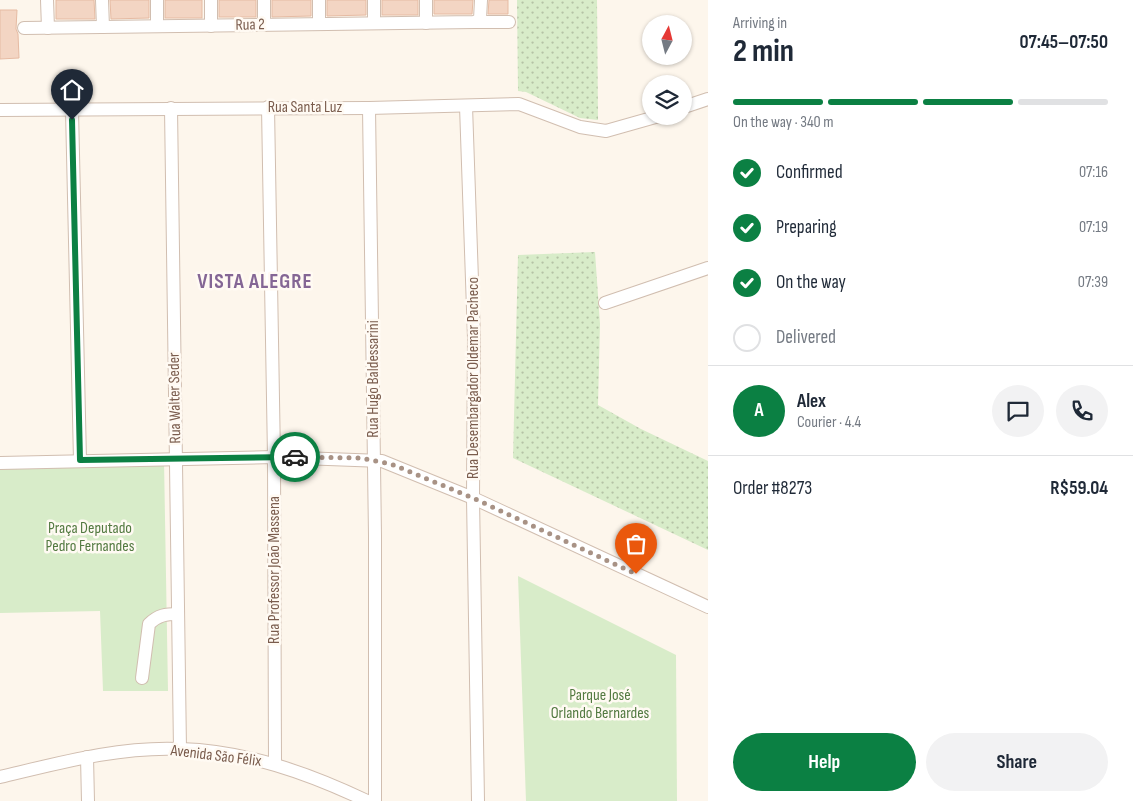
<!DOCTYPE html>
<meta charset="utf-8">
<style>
body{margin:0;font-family:"Sofia Sans Condensed",sans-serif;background:#f2f2f3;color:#1f2937;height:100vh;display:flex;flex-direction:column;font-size:19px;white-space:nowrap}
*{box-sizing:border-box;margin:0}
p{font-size:16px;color:#747a83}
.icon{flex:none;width:28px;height:28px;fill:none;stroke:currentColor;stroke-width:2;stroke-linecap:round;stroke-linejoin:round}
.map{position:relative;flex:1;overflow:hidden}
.drawer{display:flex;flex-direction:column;background:#fff;width:425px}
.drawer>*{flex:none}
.needle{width:32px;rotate:7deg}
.buttons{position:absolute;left:642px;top:15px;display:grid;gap:10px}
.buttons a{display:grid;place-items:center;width:50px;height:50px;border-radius:50%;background:#fff;box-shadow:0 1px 4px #0004;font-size:25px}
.pin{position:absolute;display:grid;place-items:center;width:42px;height:42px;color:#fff;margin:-51px -21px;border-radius:50% 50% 50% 0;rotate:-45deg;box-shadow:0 0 5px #0007}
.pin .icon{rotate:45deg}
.courier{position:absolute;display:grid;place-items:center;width:50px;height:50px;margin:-25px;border:4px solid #0b8043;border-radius:50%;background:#fff;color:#222;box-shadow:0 1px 6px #0007}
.head em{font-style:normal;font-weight:700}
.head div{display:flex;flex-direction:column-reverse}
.head{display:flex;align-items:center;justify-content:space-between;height:85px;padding:0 25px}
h1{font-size:32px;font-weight:700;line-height:38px}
.bar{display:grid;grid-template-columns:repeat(4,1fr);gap:8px 5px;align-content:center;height:60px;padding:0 25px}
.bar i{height:6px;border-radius:4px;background:#e0e1e3}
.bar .on{background:#0b8043}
.bar p{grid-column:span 4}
.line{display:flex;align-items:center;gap:12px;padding:0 25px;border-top:1px solid #e0e1e3}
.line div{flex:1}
.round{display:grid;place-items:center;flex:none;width:52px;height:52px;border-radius:26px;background:#f2f2f3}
ol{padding:0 25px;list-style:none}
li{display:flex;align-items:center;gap:15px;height:55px}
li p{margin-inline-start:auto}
li .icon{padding:5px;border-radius:50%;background:#0b8043;color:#fff;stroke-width:4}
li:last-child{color:#747a83}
li i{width:28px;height:28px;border:2px solid #e0e1e3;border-radius:50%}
.button{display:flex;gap:10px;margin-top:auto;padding:10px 25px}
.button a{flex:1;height:58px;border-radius:30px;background:#0b8043;color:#fff;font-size:20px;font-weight:700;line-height:58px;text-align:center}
.button a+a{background:#f2f2f3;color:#1f2937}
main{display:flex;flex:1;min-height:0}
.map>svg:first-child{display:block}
</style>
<main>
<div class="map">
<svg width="708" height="801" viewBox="0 0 708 801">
<defs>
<pattern id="grass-dots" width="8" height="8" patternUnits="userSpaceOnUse" patternTransform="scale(1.25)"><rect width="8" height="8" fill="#d8ecc9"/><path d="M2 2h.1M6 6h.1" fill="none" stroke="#b4c2a5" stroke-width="1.8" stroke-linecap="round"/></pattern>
</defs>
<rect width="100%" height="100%" fill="#fdf6ec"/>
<g fill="url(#grass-dots)">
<path d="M517,0H597L598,120L580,118L526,92L518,91Z"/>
<path d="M595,252L600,324L598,405L641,429L708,461V550L513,458L518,255Z"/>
</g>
<g fill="#d8ecc9">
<path d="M164,460L168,691H103L100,611L0,613V466Z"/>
<path d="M518,576L676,655L677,801H526Z"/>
</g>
<g fill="#f3d5c3" stroke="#e6bba3">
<path d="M56,0H94L95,19H56Z"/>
<path d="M110,0H149V18L111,19Z"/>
<rect x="165" y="0" width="37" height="18"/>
<rect x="219" y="0" width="37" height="17"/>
<path d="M272,0H311V16L272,17Z"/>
<path d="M327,0H366V15L327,16Z"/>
<rect x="382" y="0" width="36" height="15"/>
<path d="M434,0H473L472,14H434Z"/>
<path d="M489,0H508V14H488Z"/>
<path d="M0,10H17L16,29L18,34L19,58L0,59Z"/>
</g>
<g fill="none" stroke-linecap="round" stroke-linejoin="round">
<g stroke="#d1beb0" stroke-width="14">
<g id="minor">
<path d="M47,0L48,28"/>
<path d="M102,0L103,27"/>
<path d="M211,0V26"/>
<path d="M319,0V24"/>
<path d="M374,0V23"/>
<path d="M475,22H509"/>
<path d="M426,23V0"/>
<path d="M264,25V0"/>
<path d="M157,26V0"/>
<path d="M24,28L475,22L480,19L481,0"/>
<path d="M466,106L474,338L473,498L478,801"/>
<path d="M268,107L274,457L275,763"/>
<path d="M684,107L708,99"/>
<path d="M171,108L180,749"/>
<path d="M369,108L375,536V801"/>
<path d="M0,110L369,108L519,104L580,127L606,131L659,116"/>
<path d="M72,110L80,460"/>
<path d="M605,303L708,268"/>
<path d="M0,463L274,457L382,461L473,498L708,607"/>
<path d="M142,678L149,624C158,615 166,614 178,614"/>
<path d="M87,757L88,801"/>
<path d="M0,777C59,763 120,746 181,749C246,751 308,773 367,801"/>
</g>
</g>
<use href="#minor" stroke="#fff" stroke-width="12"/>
</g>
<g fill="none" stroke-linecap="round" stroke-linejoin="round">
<path stroke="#a89285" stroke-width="5" stroke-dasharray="0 9" d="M295,457L360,458L391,464L473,498L636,574"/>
<path stroke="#0b8043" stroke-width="6" d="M72,120L80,460L295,457"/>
</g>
<g text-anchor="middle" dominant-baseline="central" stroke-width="5" stroke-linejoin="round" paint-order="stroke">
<g font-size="16" fill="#7a5c4d" stroke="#fffaf3">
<text transform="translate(250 25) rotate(-1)">Rua 2</text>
<text x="305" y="107">Rua Santa Luz</text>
<text transform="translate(473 378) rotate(-90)">Rua Desembargador Oldemar Pacheco</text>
<text transform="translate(373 379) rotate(-90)">Rua Hugo Baldessarini</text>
<text transform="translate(175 398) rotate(-91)">Rua Walter Seder</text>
<text transform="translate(274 570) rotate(-90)">Rua Professor João Massena</text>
<text transform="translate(216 756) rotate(7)">Avenida São Félix</text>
</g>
<g font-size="16" fill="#537a41" stroke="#fffaf3">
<text x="90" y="528">Praça Deputado<tspan x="90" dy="18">Pedro Fernandes</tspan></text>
<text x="600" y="695">Parque José<tspan x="600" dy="18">Orlando Bernardes</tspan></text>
</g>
<g font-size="21" font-weight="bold" letter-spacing="1" fill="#846695" stroke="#fffaf3">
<text x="255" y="281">VISTA ALEGRE</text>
</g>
</g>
</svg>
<div class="buttons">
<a><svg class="needle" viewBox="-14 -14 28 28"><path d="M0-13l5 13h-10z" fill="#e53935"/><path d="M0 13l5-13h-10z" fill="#747a83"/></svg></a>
<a><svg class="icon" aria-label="layers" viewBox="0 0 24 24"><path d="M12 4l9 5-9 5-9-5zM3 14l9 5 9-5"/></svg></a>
</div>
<div class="pin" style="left:636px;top:574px;background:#ea580c"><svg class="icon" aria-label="bag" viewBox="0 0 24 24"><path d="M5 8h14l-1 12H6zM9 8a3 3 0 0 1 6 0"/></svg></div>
<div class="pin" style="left:72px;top:120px;background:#1f2937"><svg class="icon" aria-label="home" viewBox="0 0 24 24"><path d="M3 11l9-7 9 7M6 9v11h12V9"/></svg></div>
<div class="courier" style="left:295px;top:457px"><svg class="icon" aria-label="car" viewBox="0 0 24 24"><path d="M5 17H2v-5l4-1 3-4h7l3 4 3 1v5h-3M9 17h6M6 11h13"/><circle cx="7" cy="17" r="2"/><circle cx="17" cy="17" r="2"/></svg></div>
</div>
<section class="drawer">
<div class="head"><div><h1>2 min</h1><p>Arriving in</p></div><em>07:45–07:50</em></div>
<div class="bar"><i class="on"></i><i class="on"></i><i class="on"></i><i></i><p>On the way · 340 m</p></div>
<ol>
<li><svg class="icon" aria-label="check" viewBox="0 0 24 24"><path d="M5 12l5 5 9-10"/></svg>Confirmed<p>07:16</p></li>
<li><svg class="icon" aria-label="check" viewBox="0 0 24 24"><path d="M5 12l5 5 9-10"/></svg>Preparing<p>07:19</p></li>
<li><svg class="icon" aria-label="check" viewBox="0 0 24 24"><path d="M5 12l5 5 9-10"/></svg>On the way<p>07:39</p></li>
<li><i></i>Delivered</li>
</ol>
<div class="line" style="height:90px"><b class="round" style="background:#0b8043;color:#fff">A</b><div><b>Alex</b><p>Courier · 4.4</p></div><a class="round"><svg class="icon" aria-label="chat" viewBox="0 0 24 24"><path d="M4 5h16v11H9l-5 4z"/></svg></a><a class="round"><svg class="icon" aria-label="phone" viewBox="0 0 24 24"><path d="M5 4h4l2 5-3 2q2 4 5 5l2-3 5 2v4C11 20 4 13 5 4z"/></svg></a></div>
<div class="line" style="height:65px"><div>Order #8273</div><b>R$59.04</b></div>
<div class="button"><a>Help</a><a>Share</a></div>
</section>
</main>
